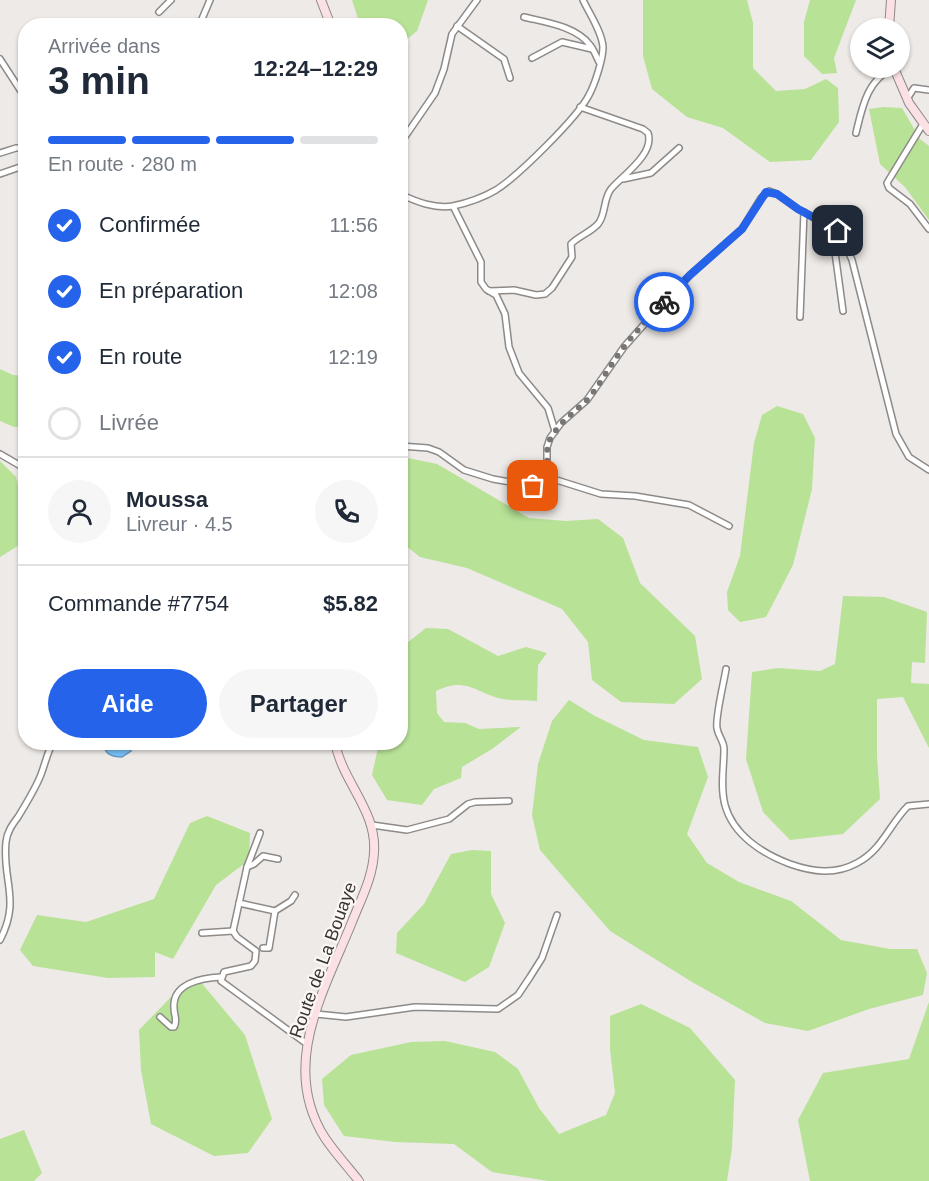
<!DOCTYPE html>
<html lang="fr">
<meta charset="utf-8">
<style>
body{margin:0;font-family:Arial,sans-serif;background:#f6f6f7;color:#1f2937;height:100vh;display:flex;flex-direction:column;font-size:22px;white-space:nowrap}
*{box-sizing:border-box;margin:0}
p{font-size:20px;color:#747a83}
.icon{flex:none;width:33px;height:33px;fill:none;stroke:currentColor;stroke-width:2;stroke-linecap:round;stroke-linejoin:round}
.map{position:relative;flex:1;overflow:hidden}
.details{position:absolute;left:18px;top:18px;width:390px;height:732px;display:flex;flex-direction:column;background:#fff;border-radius:24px;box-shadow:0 2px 4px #0004}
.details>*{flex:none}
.tools{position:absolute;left:850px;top:18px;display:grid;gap:12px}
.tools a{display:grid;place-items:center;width:60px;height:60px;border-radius:50%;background:#fff;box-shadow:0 2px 4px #0004;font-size:30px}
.pin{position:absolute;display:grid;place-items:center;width:51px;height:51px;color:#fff;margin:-26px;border-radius:12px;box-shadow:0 3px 9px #0006}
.courier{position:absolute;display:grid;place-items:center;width:60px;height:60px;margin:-30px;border:4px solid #2563eb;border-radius:50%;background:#fff;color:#222;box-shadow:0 2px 8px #0007}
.overview em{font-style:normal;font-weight:600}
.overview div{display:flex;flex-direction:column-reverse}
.overview{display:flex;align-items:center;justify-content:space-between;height:102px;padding:0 30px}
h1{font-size:39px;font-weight:600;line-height:45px}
.bar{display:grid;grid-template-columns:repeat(4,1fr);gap:9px 6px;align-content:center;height:72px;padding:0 30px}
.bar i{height:8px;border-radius:4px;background:#e0e1e3}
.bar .current{background:#2563eb}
.bar p{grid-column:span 4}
.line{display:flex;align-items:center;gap:15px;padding:0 30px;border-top:2px solid #e0e1e3}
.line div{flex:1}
.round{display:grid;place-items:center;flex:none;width:63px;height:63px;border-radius:32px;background:#f6f6f7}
ol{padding:0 30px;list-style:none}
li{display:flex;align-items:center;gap:18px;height:66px}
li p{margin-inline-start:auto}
li .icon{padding:6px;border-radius:50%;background:#2563eb;color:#fff;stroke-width:4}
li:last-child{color:#747a83}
li i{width:33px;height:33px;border:3px solid #e0e1e3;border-radius:50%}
.primary-button{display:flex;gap:12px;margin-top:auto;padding:12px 30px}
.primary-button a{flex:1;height:69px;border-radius:36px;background:#2563eb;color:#fff;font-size:24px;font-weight:600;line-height:69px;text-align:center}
.primary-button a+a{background:#f6f6f7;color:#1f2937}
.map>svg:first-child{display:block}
</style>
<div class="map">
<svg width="929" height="1181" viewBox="0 0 929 1181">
<rect width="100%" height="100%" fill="#eeeae7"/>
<g fill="#b8e296">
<path d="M352,0H428L417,31L401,44L400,26L360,25Z"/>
<path d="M643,0H747L753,23V68L776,91L805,89L826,79L838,88L839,122L811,160L770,162L723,128L687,117L652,89L643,56Z"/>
<path d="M810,0H856L834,58L837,73L822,74L804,56V22Z"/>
<path d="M884,107L902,108L920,139L929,146V220L905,187L880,164L869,109Z"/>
<path d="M0,369L13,375L25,376V427H14L0,421Z"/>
<path d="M777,406L803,414L815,438L812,489L793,565L766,617L740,622L728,610L727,592L740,556L754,443L762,415Z"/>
<path d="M408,458L437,464L529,518L566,521L598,519L623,538L640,583L695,636L702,679L674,704L621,702L592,680L588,642L562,609L467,568L420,557L401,542V460Z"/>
<path d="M0,461L16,477L23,508L21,544L0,557Z"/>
<path d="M843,596L884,597L927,612L925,663L912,662L911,683L929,684V748L903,697L877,699V756L880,799L843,834L790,840L763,812L746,759L752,672L778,668L820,671L835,664Z"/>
<path d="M426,628L448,629L498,656L526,647L547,653L538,665L537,701C526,700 514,701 503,699C475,693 467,676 436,691L437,713L444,722L465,723L479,729L521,727L492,749L462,767L461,778L434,789L422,805L387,800L372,775L379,743L400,742L401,655L403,646Z"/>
<path d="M569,700L595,716L644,740L698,747L708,777L687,834L707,863L739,882L791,901L841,940L890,949H917L927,973L923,995L869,1009L808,1031L765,1023L692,982L610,931L540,850L532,815L538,764L552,721Z"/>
<path d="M207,816L250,833L249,860L216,885L173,959L155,952V977L108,978L33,966L20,950L37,915L86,922L154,899L190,823Z"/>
<path d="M472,850L491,851V894L505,923L489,967L465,982L396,953L397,933L424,904L451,854Z"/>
<path d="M199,980L245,1035L272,1119L248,1153L214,1156L151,1124L141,1070L139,1030L171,997Z"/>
<path d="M929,1002V1181H810L798,1120L823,1073L909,1059Z"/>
<path d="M641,1004L690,1028L735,1080L732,1148L727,1181H548L492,1172L454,1144L395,1142L344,1136L324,1105L322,1079L351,1055L411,1042L445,1041L495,1052L518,1069L539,1108L559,1134L606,1115L615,1093L610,1049V1016Z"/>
<path d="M24,1130L42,1173L34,1181H0V1139Z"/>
</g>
<path fill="#78c2fb" stroke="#6598c0" stroke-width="1.5" d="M103,743H132L131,751L122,757C111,757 105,754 103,743Z"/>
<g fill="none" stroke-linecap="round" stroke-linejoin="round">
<g stroke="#8e8a88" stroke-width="8">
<g id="street">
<path d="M159,12L171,0"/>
<path d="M524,17C544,22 576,26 590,45C594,50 596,56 599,62"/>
<path d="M199,26L210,0"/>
<path d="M457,26L504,59L510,78"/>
<path d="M532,58L562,42L592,49"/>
<path d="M0,59L26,99"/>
<path d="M907,99L914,88L929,90"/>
<path d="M923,124L887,183L889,188L910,204L929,229"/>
<path d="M856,133C862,108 867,79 894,68"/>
<path d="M400,144L435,93L444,69L452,34L477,0"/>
<path d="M0,153L16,148H26"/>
<path d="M0,174L26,165"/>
<path d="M623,179L651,173L679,148"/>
<path d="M400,194C417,202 435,209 453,206C467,203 484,197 496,190C518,176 578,117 589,95C595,84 603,59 603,47C602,32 589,13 583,0"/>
<path d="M453,206L481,262V282L486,289L496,295L505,314L509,347L519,373L548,408L555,431"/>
<path d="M838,231L834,236V245L843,311"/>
<path d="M489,291L514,290L536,295L545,294L552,288L572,257L571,244C579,236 591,232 598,224C606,215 603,199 611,189C622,176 655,154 648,133L643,129L580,107"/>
<path d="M800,317L804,212"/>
<path d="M400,446L428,448L439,452L464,470L493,479L533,486L543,483L547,477V447L550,438L561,423L587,400L624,347L656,311L690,275L742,229L761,198L769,191L777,194L798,209L833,227L844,242L852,260L896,434L909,457L929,470"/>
<path d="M0,454L26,469"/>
<path d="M547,477L601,494L635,496L689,505L729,526"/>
<path d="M726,669C724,682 715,718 717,728C718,736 724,741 724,749C724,767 720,787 725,805C733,835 763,854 790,864C813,872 835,875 857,863C882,850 889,825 908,806L929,804"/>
<path d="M372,825L407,830L449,819L468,804L475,802L509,801"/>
<path d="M260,833L247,867L233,931L237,937L256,951L255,961L251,966L224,972L221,981L307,1044"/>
<path d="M247,867L254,864L263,856L278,859"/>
<path d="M239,903L275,911L269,948H263"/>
<path d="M275,911L291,901L295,895"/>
<path d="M202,933L233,931"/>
<path d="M0,940C21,900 2,881 6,842C7,832 12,825 18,817C26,804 34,791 40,777C45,765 47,753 53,742"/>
<path d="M316,1014L346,1017L415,1007L498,1009L518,995L530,977L542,958L557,915"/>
<path d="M160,1017L171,1027H174C178,1020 174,1016 174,1008C172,983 202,978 221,977"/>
</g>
</g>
<g stroke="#8e8a88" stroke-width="10">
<g id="secondary">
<path d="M321,0L331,26"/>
<path d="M889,28L891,0"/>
<path d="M894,68L909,103L929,131"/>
<path d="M335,742C342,782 377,810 374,852C373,877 361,899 352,922C324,991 279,1066 325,1138C335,1153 348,1167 359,1181"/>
</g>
</g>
<use href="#street" stroke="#fff" stroke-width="5"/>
<use href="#secondary" stroke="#fce1e4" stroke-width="8"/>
</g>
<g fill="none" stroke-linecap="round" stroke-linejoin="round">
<path stroke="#787674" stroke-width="6" stroke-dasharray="0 10.8" d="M533,486C559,478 539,455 552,436C561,421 575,412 587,400C601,384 611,363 624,347C636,331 650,317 664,302"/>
<path stroke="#2563eb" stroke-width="8" d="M664,302L690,275L742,229L766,192L777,194L798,209L838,231"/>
</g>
<g text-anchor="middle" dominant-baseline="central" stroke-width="4.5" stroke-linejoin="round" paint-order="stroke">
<g font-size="18" fill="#393736" stroke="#fcf7f4">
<text transform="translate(323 960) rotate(-70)">Route de La Bouaye</text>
</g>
</g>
</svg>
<div class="tools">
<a><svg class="icon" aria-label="layers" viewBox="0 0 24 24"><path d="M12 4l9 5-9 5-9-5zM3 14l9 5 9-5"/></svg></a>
</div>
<div class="pin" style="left:533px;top:486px;background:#ea580c"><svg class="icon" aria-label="bag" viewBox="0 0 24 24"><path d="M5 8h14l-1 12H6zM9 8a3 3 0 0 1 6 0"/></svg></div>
<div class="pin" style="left:838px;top:231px;background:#1f2937"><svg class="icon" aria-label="home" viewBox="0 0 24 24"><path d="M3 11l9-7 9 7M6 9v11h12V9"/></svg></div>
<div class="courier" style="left:664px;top:302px"><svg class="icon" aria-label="bike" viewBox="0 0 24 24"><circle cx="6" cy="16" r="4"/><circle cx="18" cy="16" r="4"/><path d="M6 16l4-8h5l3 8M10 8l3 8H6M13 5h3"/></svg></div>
<section class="details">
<div class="overview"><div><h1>3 min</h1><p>Arrivée dans</p></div><em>12:24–12:29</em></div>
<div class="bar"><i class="current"></i><i class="current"></i><i class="current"></i><i></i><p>En route · 280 m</p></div>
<ol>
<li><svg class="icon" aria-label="check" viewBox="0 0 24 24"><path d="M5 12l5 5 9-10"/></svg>Confirmée<p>11:56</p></li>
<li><svg class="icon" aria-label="check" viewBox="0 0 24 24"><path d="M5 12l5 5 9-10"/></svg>En préparation<p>12:08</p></li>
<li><svg class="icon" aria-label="check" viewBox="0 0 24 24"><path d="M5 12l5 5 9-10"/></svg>En route<p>12:19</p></li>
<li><i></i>Livrée</li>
</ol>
<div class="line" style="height:108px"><a class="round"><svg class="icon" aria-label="person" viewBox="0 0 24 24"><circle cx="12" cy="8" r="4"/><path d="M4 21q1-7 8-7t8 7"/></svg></a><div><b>Moussa</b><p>Livreur · 4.5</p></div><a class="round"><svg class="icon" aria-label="phone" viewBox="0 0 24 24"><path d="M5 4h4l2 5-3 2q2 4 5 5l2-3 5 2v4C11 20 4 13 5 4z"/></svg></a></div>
<div class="line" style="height:78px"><div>Commande #7754</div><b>$5.82</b></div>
<div class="primary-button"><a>Aide</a><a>Partager</a></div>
</section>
</div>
